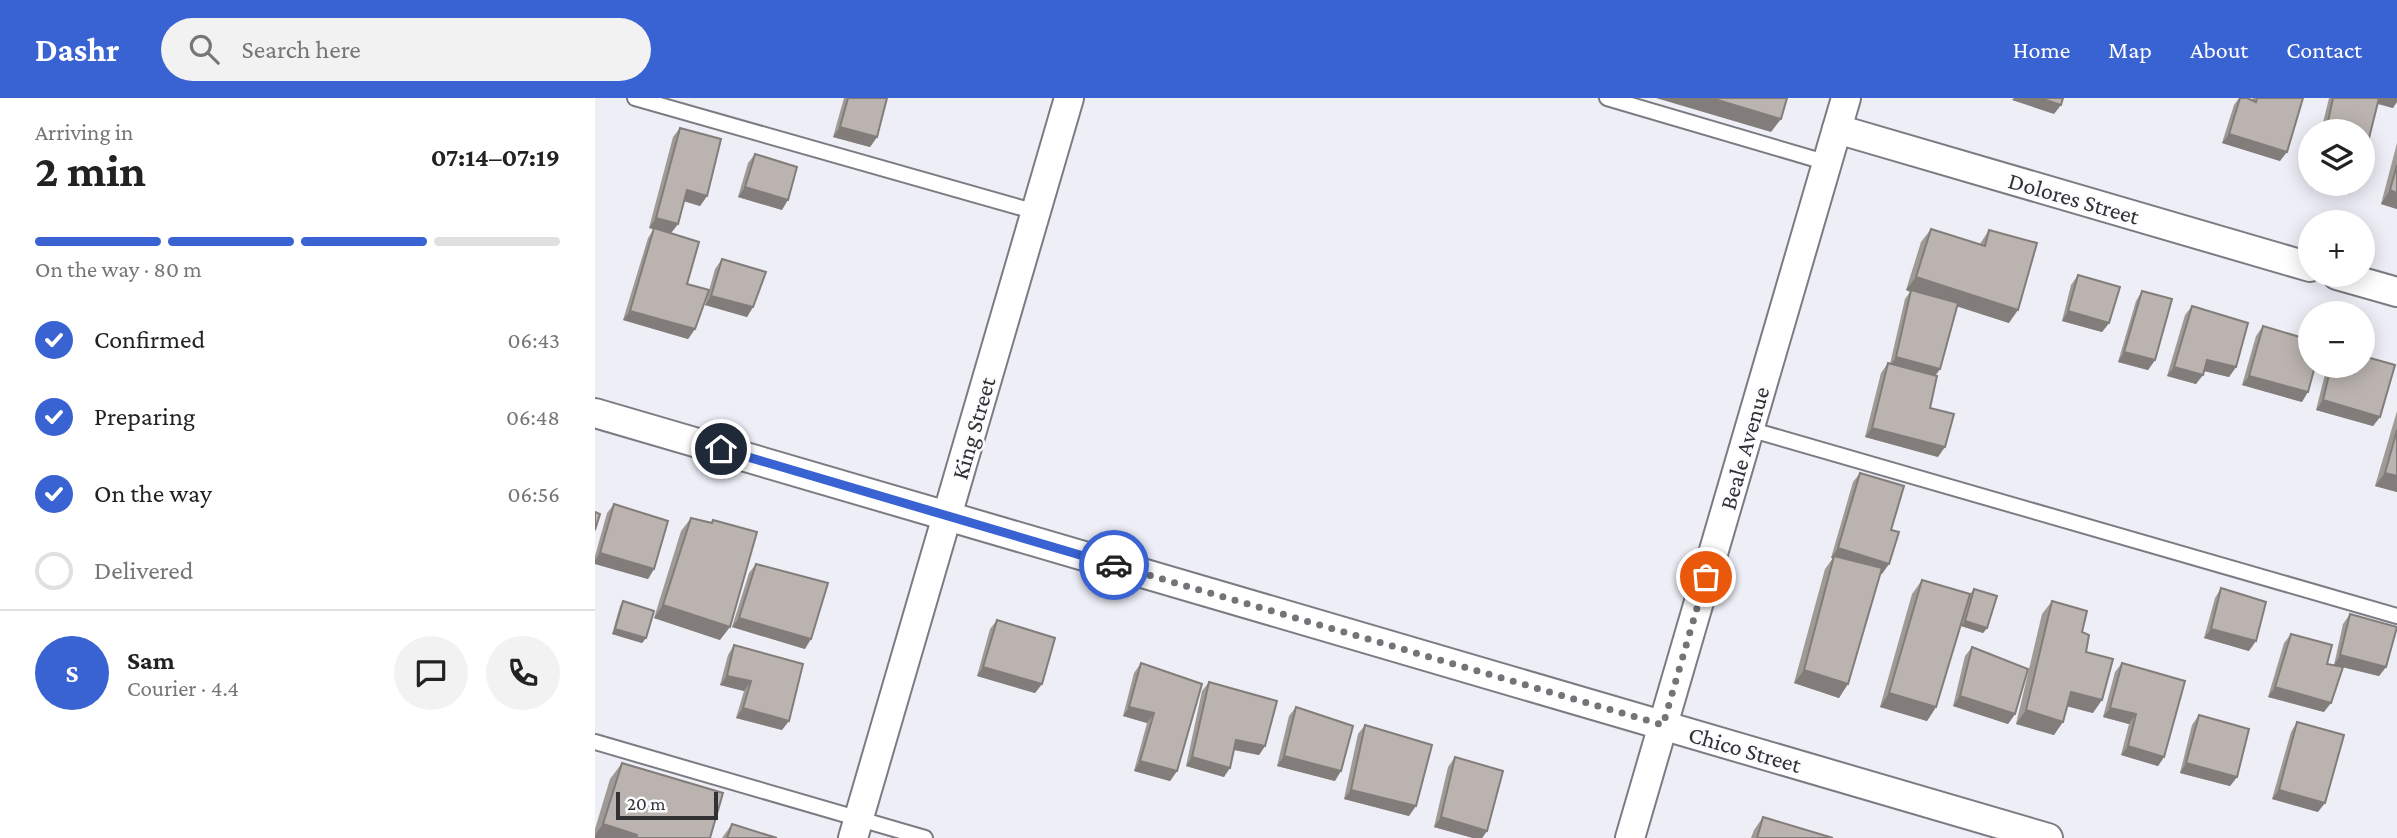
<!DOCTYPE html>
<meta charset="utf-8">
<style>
body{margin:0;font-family:"Crimson Pro",serif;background:#f2f2f2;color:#222;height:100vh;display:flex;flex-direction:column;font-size:26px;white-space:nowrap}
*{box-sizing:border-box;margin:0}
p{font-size:23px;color:#767676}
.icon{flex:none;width:38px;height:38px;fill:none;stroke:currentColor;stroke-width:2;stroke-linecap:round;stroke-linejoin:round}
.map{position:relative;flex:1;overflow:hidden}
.panel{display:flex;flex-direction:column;background:#fff;width:595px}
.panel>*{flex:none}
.tools{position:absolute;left:1703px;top:21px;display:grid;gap:14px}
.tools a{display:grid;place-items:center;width:77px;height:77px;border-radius:50%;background:#fff;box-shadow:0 4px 18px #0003;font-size:35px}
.scale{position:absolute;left:21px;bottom:18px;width:102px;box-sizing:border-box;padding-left:7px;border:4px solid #313134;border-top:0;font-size:19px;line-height:24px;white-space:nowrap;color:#313134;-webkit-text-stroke:5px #fcfcff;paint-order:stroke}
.pin{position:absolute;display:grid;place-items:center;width:60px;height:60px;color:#fff;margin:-30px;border:4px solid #fff;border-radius:50%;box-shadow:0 2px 7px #0007}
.courier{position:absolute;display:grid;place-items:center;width:70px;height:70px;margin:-35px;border:5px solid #3962d2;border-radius:50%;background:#fff;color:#222;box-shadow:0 2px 9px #0007}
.overview em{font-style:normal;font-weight:700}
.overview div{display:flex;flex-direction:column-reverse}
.overview{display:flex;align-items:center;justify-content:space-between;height:119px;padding:0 35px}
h1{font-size:46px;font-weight:700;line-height:52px}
.bar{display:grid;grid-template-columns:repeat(4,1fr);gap:10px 7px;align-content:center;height:84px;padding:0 35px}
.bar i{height:9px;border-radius:5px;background:#e0e0e0}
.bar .active{background:#3962d2}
.bar p{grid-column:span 4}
.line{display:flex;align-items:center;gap:18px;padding:0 35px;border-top:2px solid #e0e0e0}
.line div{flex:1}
.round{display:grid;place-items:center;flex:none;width:74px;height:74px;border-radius:37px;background:#f2f2f2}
ol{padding:0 35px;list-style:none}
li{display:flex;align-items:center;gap:21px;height:77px}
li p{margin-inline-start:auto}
li .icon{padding:7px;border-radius:50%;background:#3962d2;color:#fff;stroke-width:4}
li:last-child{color:#767676}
li i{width:38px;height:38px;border:4px solid #e0e0e0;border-radius:50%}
header{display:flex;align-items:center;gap:42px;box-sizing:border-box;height:98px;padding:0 35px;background:#3962d2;color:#fff}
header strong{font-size:33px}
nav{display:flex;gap:38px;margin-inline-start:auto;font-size:24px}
.search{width:490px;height:63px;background:#f2f2f2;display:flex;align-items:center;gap:18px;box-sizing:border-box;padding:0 24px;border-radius:38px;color:#767676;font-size:26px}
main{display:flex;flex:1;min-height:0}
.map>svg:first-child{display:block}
</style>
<header>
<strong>Dashr</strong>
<div class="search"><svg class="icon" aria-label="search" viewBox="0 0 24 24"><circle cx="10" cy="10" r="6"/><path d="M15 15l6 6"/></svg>Search here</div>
<nav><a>Home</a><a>Map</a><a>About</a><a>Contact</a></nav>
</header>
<main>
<section class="panel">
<div class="overview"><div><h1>2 min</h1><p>Arriving in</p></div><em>07:14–07:19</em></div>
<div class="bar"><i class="active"></i><i class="active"></i><i class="active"></i><i></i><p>On the way · 80 m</p></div>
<ol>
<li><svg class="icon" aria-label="check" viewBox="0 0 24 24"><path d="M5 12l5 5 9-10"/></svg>Confirmed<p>06:43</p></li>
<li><svg class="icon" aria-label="check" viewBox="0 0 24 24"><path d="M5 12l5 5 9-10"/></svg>Preparing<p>06:48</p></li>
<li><svg class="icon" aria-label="check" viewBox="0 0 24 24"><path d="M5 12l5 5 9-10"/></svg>On the way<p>06:56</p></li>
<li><i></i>Delivered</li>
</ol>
<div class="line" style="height:126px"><b class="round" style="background:#3962d2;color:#fff">S</b><div><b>Sam</b><p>Courier · 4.4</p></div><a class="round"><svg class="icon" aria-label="chat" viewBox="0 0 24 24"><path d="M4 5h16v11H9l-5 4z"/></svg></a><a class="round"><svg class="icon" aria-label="phone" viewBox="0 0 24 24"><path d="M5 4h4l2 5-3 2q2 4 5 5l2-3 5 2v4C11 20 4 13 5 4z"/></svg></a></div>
</section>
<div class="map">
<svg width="1802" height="740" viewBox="0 0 1802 740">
<rect width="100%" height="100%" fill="#edeef6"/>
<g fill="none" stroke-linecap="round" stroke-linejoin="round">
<g stroke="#7b7c83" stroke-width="18">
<g id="service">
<path d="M40,0L441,114"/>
<path d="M1012,0L1233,65"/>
<path d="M1154,331L1802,518"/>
<path d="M0,644L330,740"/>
</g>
</g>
<g stroke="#7b7c83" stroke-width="32">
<g id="minor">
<path d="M1242,31L1715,169"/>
<path d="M1742,177L1802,194"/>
<path d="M0,315L1453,740"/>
<path d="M258,740L474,0"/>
<path d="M1035,740L1251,0"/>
</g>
</g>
<use href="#service" stroke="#fff" stroke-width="14"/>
<use href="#minor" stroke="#fff" stroke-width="28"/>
</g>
<g fill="#a09a96">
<path d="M249,0H292L282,39L275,49L238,39Z"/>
<path d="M1644,0H1652L1657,2L1658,0H1708L1685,63L1627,45L1639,7Z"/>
<path d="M1734,0H1802L1798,10L1782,6L1768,33H1726Z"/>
<path d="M85,30L112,98L105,108L89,103L83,126L76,135L100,231L93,241L28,222L53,140L59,131L54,130L78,39Z"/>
<path d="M1802,45V111L1786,106Z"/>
<path d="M160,56L187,112L143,99L153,65Z"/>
<path d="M1336,131L1385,146L1394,132L1414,225L1362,208L1345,271L1340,278L1335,310L1343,359L1270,339L1286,275L1293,265L1295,266L1310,201L1315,194L1311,192L1326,144Z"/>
<path d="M127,161L158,209L152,219L110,207L120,171Z"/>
<path d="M1483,177L1514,225L1507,234L1467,223L1476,187Z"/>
<path d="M1547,193L1560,262L1553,272L1523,264L1541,203Z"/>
<path d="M1597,208L1641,269L1634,279L1609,273L1601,286L1572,278L1590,217Z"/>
<path d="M1668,228L1707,304L1647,287L1661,238Z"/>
<path d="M1732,268H1768L1785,319L1778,328L1721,312Z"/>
<path d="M1802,313V394L1780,388Z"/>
<path d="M1265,375L1296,432L1287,476L1285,475L1244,600L1199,585L1230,471L1238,460H1236L1258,384Z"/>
<path d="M19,406L59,471L53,481L0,466V458L12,415Z"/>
<path d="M96,420L125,542L59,520L86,433Z"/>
<path d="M161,466L210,551L137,529L154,475Z"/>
<path d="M1327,482L1375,496L1379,491L1392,530L1388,535L1366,528L1341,609L1332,623L1285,609L1317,496Z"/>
<path d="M1626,490L1654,553L1609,540L1620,500Z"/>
<path d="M28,503L51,540L47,545L17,536L25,508Z"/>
<path d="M1457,503L1487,534L1491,554L1498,615L1472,608L1459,637L1421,626L1447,516Z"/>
<path d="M1755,516L1791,569L1784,578L1739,567L1748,526Z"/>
<path d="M402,522L447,586L440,595L382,578L395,531Z"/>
<path d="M1696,536L1732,566L1729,614L1673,599L1689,545Z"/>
<path d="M139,547L187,632L141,620L149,593L125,587L133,557Z"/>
<path d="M1377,549L1420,616L1413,626L1358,608L1370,558Z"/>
<path d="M546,565L582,673L575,683L539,673L552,625L528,618L539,575Z"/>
<path d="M1527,565L1569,659L1563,668L1526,657L1534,626L1508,619L1520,574Z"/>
<path d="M614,584L670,648L664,657L639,652L629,679L591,668L607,593Z"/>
<path d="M701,609L740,683L682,668L694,618Z"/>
<path d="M1604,617L1642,679L1635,688L1585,675L1597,627Z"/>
<path d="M1702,624L1723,714L1677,701L1696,634Z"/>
<path d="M770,627L814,718L749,701L763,636Z"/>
<path d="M860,659L892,733L887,740H878L839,729L853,669Z"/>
<path d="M27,665L115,740H0V731L15,681Z"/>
<path d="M1168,719L1238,740H1156L1159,732Z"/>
<path d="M137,726L182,740H127Z"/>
</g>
<g fill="#827d7a">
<path d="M1061,0H1116L1186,21L1176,34Z"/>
<path d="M1419,0H1445L1466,7L1459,16L1417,2Z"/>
<path d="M1777,0H1802V4L1798,10L1775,3Z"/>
<path d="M245,29L282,39L275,49L238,39Z"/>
<path d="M1634,36L1692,54L1685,63L1627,45Z"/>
<path d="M1721,86H1759L1762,87L1755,96Z"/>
<path d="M150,89L193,102L187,112L143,99Z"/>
<path d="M92,92L112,98L105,108L85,102Z"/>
<path d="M1795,92L1802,95V111L1786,106Z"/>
<path d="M61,120L83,126L76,135L54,130Z"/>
<path d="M1321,179L1423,212L1414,225L1311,192Z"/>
<path d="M116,198L158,209L152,219L110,207Z"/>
<path d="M35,213L100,231L93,241L28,222Z"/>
<path d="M1473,213L1514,225L1507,234L1467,223Z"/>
<path d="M1529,254L1560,262L1553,272L1523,264Z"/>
<path d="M1301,259L1345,271L1338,281L1294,269Z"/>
<path d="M1612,262L1641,269L1634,279L1605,272Z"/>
<path d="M1579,269L1608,277L1601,286L1572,278Z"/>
<path d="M1654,278L1713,294L1707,304L1647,287Z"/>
<path d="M1728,302L1785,319L1778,328L1721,312Z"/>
<path d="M1277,330L1350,349L1343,359L1270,339Z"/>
<path d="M1790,375L1802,378V394L1780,388Z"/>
<path d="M1243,450L1294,466L1287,476L1239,461V458L1238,460H1236Z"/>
<path d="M5,455L59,471L53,481L0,466V462Z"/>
<path d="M68,507L135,529L125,542L59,520Z"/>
<path d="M144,520L216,541L210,551L137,529Z"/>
<path d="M1370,523L1392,530L1388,535L1366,528Z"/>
<path d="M20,531L51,540L47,545L17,536Z"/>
<path d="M1616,531L1661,543L1654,553L1609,540Z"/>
<path d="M1745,557L1791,569L1784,578L1739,567Z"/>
<path d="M388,569L447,586L440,595L382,578Z"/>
<path d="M1209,572L1253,586L1244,600L1199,585Z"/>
<path d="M132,578L156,583L149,593L125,587Z"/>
<path d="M1680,589L1736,605L1729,614L1673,599Z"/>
<path d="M1476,594L1507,602L1498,615L1467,607Z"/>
<path d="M1294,595L1341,609L1332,623L1285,609Z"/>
<path d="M1365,598L1420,616L1413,626L1358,608Z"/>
<path d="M534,609L559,615L552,625L528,618Z"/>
<path d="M148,610L194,623L187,632L141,620Z"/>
<path d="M1515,610L1541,616L1534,626L1508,619Z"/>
<path d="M1431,612L1468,624L1459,637L1421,626Z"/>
<path d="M641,642L670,648L664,657L635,651Z"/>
<path d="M1533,648L1569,659L1563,668L1526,657Z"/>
<path d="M689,658L746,673L740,683L682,668Z"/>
<path d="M597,659L635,670L629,679L591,668Z"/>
<path d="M545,663L582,673L575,683L539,673Z"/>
<path d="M1591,665L1642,679L1635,688L1585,675Z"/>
<path d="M756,692L821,708L814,718L749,701Z"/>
<path d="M1684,692L1730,705L1723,714L1677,701Z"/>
<path d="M846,719L892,733L887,740H878L839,729Z"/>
<path d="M8,726L42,737L40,740H0V737Z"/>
</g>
<g fill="#bab3af" stroke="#827d7a" stroke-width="2">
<path d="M253,0H292L282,39L245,29Z"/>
<path d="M1116,0H1192L1186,21Z"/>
<path d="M1445,0H1468L1466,7Z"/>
<path d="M1645,0H1652L1661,4L1662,0H1708L1692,54L1634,36Z"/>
<path d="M1738,0H1784L1768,64V33H1731Z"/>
<path d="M85,30L126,41L112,98L92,92L83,126L61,120Z"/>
<path d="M160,56L202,69L193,102L150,89Z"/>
<path d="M1802,67V95L1795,92Z"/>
<path d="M59,130L104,144L92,186L114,192L100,231L35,213Z"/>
<path d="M1336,131L1390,148L1394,132L1442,145L1423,212L1321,179Z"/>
<path d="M127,161L171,174L158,209L116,198Z"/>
<path d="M1483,177L1525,189L1514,225L1473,213Z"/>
<path d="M1316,192L1363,205L1345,271L1301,259Z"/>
<path d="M1547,193L1577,201L1560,262L1529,254Z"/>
<path d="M1597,208L1653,225L1641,269L1612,262L1608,277L1579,269Z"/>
<path d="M1668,228L1715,242V268H1720L1713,294L1654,278Z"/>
<path d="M1768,258L1800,267L1785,319L1728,302L1736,268H1768Z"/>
<path d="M1293,265L1342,278L1335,310L1359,316L1350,349L1277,330Z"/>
<path d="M1802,332V378L1790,375Z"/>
<path d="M1265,375L1309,388L1296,432L1304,434L1294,466L1243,450Z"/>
<path d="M19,406L73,423L59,471L5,455Z"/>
<path d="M0,414L5,416L0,432Z"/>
<path d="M96,420L117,425L118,422L162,434L135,529L68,507Z"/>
<path d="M1239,458L1287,470L1253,586L1209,572Z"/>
<path d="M161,466L233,485L216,541L144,520Z"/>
<path d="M1327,482L1375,496L1341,609L1294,595Z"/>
<path d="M1626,490L1671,504L1661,543L1616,531Z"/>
<path d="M1379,491L1402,498L1392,530L1370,523Z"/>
<path d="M28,503L59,513L51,540L20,531Z"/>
<path d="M1457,503L1492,513L1487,534L1494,537L1491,554L1518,561L1507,602L1476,594L1468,624L1431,612Z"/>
<path d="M1755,516L1802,529L1791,569L1745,557Z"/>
<path d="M402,522L460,540L447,586L388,569Z"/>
<path d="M1696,536L1737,547L1732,566L1748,569L1736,605L1680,589Z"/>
<path d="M139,547L208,566L194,623L148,610L156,583L132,578Z"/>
<path d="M1377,549L1433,571L1420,616L1365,598Z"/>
<path d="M546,565L607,586L582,673L545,663L559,615L534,609Z"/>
<path d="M1527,565L1590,583L1569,659L1533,648L1541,616L1515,610Z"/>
<path d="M614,584L682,603L670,648L641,642L635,670L597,659Z"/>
<path d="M701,609L758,628L746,673L689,658Z"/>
<path d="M1604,617L1654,631L1642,679L1591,665Z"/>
<path d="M1702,624L1749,637L1730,705L1684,692Z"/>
<path d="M770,627L837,647L821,708L756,692Z"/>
<path d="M860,659L908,673L892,733L846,719Z"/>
<path d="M27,665L128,695L115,740H41L42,737L8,726Z"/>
<path d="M1168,719L1238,740H1162Z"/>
<path d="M137,726L182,740H132Z"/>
</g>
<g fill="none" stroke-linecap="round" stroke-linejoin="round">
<path stroke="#737378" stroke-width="7" stroke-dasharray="0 12.6" d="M519,467L1068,627L1111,479"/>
<path stroke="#3962d2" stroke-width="9" d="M126,351L519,467"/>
</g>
<g text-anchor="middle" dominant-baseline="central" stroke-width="5" stroke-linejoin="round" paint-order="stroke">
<g font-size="24" fill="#313134" stroke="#fcfcff">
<text transform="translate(1479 100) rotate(16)">Dolores Street</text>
<text transform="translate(378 330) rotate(-74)">King Street</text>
<text transform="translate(1149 350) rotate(-74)">Beale Avenue</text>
<text transform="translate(1150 651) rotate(16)">Chico Street</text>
</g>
</g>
</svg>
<div class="tools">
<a><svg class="icon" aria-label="layers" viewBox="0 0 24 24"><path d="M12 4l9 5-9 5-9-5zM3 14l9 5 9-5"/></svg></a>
<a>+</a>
<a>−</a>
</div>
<div class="scale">20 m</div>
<div class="pin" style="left:1111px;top:479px;background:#ea580c"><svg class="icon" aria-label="bag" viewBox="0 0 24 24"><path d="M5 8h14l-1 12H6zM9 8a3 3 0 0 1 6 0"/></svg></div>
<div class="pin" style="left:126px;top:351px;background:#1f2937"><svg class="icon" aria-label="home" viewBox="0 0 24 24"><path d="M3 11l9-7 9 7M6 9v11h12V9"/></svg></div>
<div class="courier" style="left:519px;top:467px"><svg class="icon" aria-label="car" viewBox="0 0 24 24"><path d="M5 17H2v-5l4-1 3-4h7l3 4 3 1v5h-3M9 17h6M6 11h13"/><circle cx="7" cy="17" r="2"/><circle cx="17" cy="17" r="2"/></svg></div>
</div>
</main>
